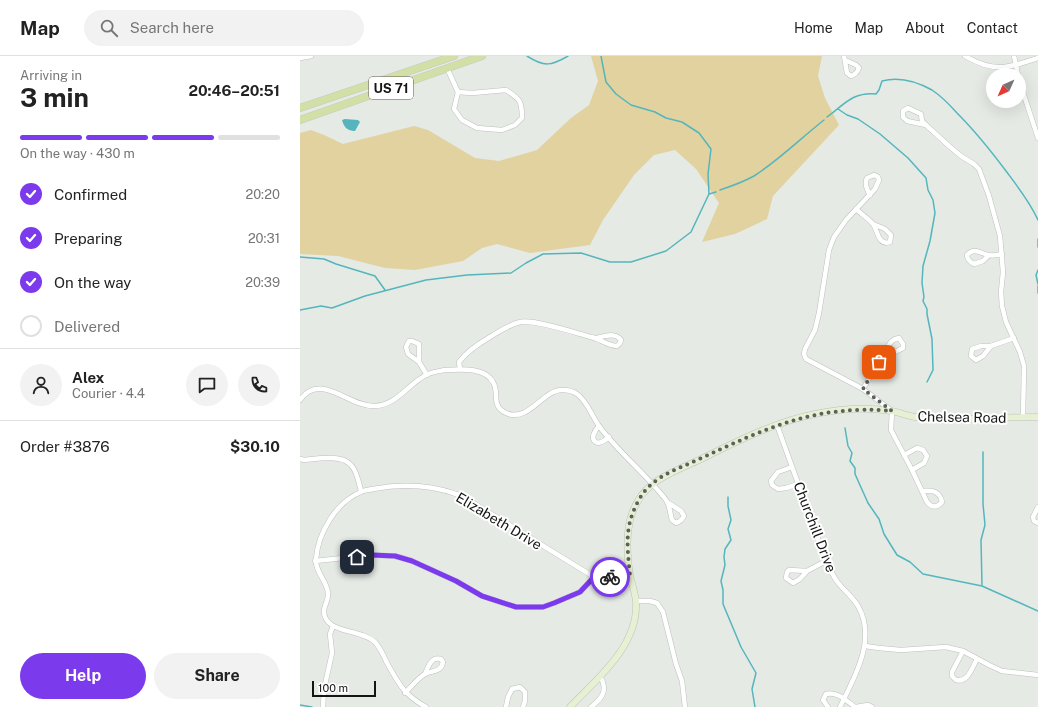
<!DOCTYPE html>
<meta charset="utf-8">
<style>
body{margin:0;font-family:"Public Sans",sans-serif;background:#f2f2f2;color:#222;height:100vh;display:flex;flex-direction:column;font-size:15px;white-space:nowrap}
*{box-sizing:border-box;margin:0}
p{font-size:13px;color:#767676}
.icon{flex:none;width:22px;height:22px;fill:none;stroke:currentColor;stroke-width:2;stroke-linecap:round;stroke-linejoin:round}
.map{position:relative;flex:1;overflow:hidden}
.side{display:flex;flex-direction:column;background:#fff;width:300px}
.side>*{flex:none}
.needle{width:26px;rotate:225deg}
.fabs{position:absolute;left:686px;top:12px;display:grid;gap:8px}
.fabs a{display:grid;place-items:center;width:40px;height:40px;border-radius:50%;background:#fff;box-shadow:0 4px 16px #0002;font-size:20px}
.scale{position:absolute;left:12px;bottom:10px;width:64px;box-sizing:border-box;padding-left:4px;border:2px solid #141514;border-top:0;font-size:11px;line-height:14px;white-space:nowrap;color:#141514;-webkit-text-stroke:3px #fff;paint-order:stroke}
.pin{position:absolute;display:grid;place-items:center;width:34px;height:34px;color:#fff;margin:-17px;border-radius:8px;box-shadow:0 2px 6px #0006}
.courier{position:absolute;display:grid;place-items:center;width:40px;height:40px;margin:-20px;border:3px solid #7c3aed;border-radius:50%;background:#fff;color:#222;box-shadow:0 1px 5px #0007}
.headline em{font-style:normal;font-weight:700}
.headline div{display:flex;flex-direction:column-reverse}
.headline{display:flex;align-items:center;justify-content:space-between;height:68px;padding:0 20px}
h1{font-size:26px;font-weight:700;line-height:30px}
.bar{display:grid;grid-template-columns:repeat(4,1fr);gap:6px 4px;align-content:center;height:48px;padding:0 20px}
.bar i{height:5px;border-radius:3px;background:#e0e0e0}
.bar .selected{background:#7c3aed}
.bar p{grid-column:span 4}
.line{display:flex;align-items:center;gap:10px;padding:0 20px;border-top:1px solid #e0e0e0}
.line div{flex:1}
.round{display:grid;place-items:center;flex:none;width:42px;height:42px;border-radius:21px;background:#f2f2f2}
ol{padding:0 20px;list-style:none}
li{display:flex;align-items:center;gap:12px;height:44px}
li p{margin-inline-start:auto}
li .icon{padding:4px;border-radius:50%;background:#7c3aed;color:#fff;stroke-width:4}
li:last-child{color:#767676}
li i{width:22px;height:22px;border:2px solid #e0e0e0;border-radius:50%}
.primary-button{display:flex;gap:8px;margin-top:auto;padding:8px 20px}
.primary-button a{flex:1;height:46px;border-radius:24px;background:#7c3aed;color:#fff;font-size:16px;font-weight:700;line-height:46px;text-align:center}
.primary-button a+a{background:#f2f2f2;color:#222}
header{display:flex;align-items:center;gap:24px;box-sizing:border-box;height:56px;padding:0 20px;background:#fff;border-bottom:1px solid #e0e0e0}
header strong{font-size:19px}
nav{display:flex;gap:22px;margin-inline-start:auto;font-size:14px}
.search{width:280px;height:36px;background:#f2f2f2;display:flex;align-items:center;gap:10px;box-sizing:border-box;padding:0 14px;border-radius:22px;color:#767676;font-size:15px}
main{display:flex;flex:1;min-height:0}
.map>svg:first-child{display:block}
</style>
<header>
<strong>Map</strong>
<div class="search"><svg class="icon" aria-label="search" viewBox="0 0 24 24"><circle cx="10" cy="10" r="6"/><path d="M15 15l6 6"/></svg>Search here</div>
<nav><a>Home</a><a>Map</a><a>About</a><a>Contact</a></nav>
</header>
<main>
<section class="side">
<div class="headline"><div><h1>3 min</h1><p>Arriving in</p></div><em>20:46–20:51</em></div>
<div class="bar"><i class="selected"></i><i class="selected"></i><i class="selected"></i><i></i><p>On the way · 430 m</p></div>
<ol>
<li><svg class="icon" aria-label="check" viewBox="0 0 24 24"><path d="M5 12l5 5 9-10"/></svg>Confirmed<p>20:20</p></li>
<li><svg class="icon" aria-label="check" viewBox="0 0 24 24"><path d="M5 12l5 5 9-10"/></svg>Preparing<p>20:31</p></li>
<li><svg class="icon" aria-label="check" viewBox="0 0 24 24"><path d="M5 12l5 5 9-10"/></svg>On the way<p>20:39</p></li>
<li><i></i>Delivered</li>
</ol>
<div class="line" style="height:72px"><a class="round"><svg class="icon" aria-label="person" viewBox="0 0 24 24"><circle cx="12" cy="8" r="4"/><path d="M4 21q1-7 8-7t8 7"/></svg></a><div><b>Alex</b><p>Courier · 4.4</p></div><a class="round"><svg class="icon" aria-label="chat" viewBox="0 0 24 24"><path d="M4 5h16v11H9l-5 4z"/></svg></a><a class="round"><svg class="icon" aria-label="phone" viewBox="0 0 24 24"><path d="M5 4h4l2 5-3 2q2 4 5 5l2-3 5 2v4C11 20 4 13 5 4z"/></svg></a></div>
<div class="line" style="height:52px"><div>Order #3876</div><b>$30.10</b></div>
<div class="primary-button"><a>Help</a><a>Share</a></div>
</section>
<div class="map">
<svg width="738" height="651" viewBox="0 0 738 651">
<rect width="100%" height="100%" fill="#e5eae5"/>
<path fill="#e1d2a0" d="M291,0H522L518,20L525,42L539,69L473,140L467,163L435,178L402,186L419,147L396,113L375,94L354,99L334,119L303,164L290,189L230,197L197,188L182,192L163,205L115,214L85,212L38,200L0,198V77L11,74L24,79L43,88L114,70L128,74L175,102L199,105L237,94L271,62L289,49L298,25Z"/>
<path fill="#54b6bc" d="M45,63L58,64L60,66L55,75C47,75 44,71 42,64Z"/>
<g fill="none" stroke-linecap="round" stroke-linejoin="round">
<g stroke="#54b6bc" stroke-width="1.5">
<path d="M227,0C244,11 251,10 268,0"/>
<path d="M538,53L547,59L558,63L580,78L608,102L626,122L628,134L633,144L635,157L630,185L623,210L622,227L624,241L623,245L627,253V258L632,283L633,314L627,326"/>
<path d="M527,61C545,48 552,36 576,38L579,34L582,25C600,20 616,25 632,34C641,40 649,48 657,57C675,75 691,95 706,115C718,131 730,146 738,164"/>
<path d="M420,134C432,130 443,126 454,120C479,104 501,82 524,64"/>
<path d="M409,138L416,136"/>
<path d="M738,183V191"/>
<path d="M0,201L24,203L36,208L75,220L85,234"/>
<path d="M738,214L736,219L738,228"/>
<path d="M738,230V237"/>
<path d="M0,254L21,250L32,252L65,240L126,224L167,219L211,217L226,207L243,198L281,197L310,206H331L366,195L391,176L409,138L408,118L411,93L399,77L382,66L366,62L355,56L331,49L316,38L306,26L301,0"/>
<path d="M545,372L548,390L552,397L550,405L555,412V418L568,447L579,463L584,478L597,499L610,506L623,518L682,530L738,555"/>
<path d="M428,441V450L431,464L428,473L431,484L425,493L424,501L425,509L421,525L423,534V548L441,591L456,617L452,633L455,651"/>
<path d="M682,529L681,484L685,469L683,448V396"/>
<path d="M0,649L12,651"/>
</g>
<g stroke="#bcc1bc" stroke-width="5.5">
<g id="street">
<path d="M544,0L547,17L551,20C555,19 557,17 559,12L556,9L545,4"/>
<path d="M665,0C694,17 708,12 738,2"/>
<path d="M714,0L718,19"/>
<path d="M0,2L11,0"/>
<path d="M147,12L158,36"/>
<path d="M719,24L738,82"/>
<path d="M206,34C220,43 222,45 222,62L215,69L202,74L177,72L162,64L154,53L158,36L172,37Z"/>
<path d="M626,69L607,65L603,61V55L608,52L621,58L622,65L626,69L649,90L661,100L674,108L679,113L689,140L700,180L703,216L701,236L702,250L706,266L720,296L724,310L723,361"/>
<path d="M570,139C567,134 564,128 567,122L574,119L578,121L579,124L575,133L546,164L534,181L529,194L519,257L515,274L505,293L504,298L506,303L563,333L592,355L591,374L612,414L627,446C632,452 637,452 642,446C640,435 632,434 622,435"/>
<path d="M556,153C561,158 569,163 573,168C578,175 578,190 590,186L591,179L585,173L573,168"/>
<path d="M689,199L683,205L674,208C670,206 667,204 667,199C674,191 680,197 688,199C693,200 698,199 702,198"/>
<path d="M691,290L683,300L676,304L671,300L672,293L681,290H691L714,282"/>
<path d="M119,306L108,298L106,291L109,285H112L119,288V306L127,319"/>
<path d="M160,313L159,306C167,295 178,288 190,281C199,275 209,269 220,266C234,263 276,277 291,281C300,283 308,290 317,290L320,287L321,284C315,276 305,280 297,282"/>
<path d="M563,333L586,293L595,296L603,292V288L599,282C592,283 590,287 586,293"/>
<path d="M0,344C20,315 49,351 74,350C97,350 108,327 128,318C133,316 140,315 145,314C160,313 187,311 194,328C199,339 191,350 206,357C229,367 242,334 262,334C266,334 273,335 277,338C287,345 292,360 299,370C319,397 346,418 366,444C370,449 370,458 372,464L376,467C380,466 382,464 384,460L381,455L367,446"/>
<path d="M477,369L526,505C529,511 532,518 536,524C542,533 552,540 558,550C577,583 555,620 540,651"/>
<path d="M299,370C287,382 295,394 309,381"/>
<path d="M604,399L617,392L623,394L627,400L624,407L612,414"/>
<path d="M0,403L4,404C16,403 41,398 51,409C57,415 59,427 61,435"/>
<path d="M492,411L478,416L471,425L472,429L478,433L486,432L498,428"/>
<path d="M738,451L733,461L734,465L738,467"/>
<path d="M15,505L71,499L95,500L112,505L156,525L182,540L216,551H243L254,547L280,536L294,521"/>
<path d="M507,515L500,523L493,527L486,522L487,516L489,514L507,515L526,505"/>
<path d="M336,545H350L357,547L363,556L376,608L382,625L385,651"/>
<path d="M565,590L579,592L601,594L646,591L663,595L689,609L702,615L738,619"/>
<path d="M663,595L652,616V620L656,624C668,627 672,612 677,603"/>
<path d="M105,637C111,631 118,622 125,618C132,614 141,617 143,606L141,603C131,600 128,611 125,618"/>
<path d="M23,651L24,633L32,597L30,578L33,570"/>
<path d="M126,651C104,639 99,628 87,607C84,600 80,592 75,586C62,574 34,577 26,563C20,552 29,547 28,537C27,525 15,516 16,503C18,477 36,446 61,436C64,434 69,434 73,433C100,428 130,429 156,438C163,440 169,444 175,448L294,521H310L330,519"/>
<path d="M206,651L208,641L212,633L220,631L225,636V645L223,651"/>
<path d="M291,651C303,642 308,634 300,620"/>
<path d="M528,651L523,644L526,638C537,635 547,645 555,651"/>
<path d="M556,651L568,649L572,651"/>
</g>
</g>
<g stroke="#bcc1bc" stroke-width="7">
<path id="secondary" d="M270,651C298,622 339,589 336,545C335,537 332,528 330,520C327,501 326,482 330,464C340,426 367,419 399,404C436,386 474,366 515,358C539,353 566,351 591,355C599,356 607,360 616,361C656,366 698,361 738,361"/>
</g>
<g stroke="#c7c7c7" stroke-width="8">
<g id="primary">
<path d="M0,52L154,0"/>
<path d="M0,64L182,0"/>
</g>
</g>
<use href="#street" stroke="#fff" stroke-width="4.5"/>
<use href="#secondary" stroke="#e8f0d3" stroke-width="6"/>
<use href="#primary" stroke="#d2e0a6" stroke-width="7"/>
</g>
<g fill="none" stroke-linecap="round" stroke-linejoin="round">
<path stroke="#5d605d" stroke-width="4" stroke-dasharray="0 7.2" d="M310,521L330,519C327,489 324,469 340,442C352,421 376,414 397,404C465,373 514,348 592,355L563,333L579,306"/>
<path stroke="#7c3aed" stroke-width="5" d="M57,501L71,499L95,500L112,505L156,525L182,540L216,551H243L254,547L280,536L294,521H310"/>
</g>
<g text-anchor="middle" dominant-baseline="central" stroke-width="4" stroke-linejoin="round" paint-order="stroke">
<rect fill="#fff" stroke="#5a5b5a" stroke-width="1" x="69" y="21" width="44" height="22" rx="3"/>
<g font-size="13" font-weight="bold" fill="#141514">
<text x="91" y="32">US 71</text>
</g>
<g font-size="14" fill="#141514" stroke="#fff">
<text transform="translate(662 361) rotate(1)">Chelsea Road</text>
<text transform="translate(199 465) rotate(31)">Elizabeth Drive</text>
<text transform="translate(515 471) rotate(69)">Churchill Drive</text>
</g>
</g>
</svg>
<div class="fabs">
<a><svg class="needle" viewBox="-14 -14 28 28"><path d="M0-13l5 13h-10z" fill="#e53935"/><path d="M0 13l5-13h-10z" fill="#767676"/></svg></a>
</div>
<div class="scale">100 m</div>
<div class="pin" style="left:579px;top:306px;background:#ea580c"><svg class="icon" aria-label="bag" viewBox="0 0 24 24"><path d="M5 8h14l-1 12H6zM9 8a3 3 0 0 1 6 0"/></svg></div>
<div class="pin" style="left:57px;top:501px;background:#1f2937"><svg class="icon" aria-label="home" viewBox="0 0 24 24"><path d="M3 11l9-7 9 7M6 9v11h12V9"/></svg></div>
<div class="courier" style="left:310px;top:521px"><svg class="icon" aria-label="bike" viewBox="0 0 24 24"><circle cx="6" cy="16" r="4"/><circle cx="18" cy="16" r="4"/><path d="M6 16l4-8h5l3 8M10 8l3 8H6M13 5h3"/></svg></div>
</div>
</main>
